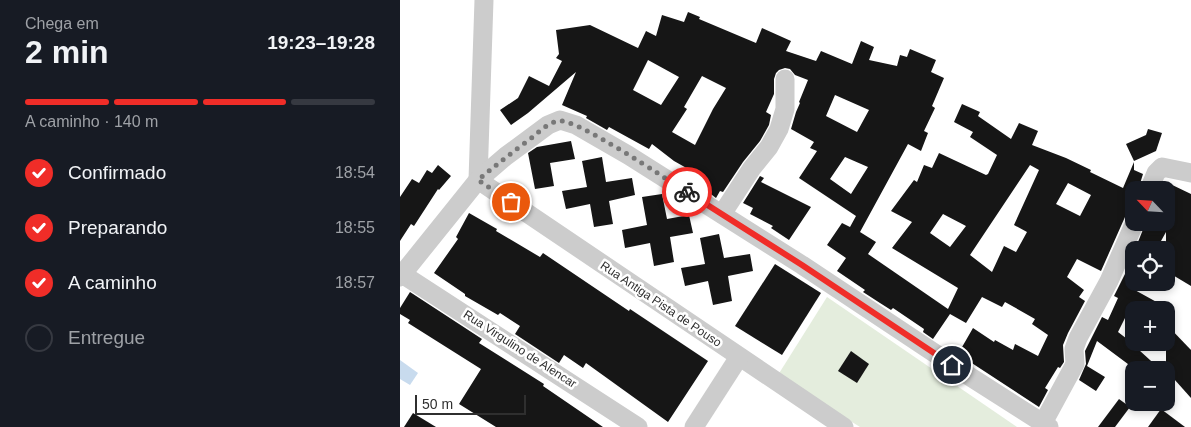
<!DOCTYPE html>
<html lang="pt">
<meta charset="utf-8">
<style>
body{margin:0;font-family:Helvetica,sans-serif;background:#20242c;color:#f1f3f6;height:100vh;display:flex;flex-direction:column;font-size:19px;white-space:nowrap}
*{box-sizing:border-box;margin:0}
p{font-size:16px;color:#9ea1a6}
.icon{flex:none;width:28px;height:28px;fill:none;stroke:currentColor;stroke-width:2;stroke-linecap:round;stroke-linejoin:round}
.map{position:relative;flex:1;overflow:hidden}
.drawer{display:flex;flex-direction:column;background:#171b24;width:400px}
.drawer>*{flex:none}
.needle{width:32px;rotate:295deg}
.tools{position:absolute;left:725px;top:181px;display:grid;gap:10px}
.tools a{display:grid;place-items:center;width:50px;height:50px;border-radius:10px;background:#171b24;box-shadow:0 2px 8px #0003;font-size:25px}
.scale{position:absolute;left:15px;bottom:12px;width:111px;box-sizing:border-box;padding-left:5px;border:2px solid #2f2f2f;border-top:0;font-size:14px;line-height:18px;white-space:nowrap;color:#2f2f2f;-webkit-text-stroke:4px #fff;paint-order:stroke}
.pin{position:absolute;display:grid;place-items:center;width:42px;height:42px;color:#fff;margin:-21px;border:2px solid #fff;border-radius:50%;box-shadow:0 1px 5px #0007}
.courier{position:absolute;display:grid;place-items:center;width:50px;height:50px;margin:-25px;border:4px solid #f02d28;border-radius:50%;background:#fff;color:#222;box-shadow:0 1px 6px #0007}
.head em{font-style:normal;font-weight:800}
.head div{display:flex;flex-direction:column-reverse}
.head{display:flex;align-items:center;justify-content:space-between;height:85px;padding:0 25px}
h1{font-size:32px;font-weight:800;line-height:38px}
.bar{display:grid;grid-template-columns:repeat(4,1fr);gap:8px 5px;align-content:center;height:60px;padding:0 25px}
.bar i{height:6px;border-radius:4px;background:#363941}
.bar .selected{background:#f02d28}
.bar p{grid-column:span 4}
ol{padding:0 25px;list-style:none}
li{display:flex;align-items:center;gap:15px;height:55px}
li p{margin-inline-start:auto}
li .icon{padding:5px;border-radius:50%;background:#f02d28;color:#fff;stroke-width:4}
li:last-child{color:#9ea1a6}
li i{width:28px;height:28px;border:2px solid #363941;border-radius:50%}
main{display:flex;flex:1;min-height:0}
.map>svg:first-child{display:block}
</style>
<main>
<section class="drawer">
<div class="head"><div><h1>2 min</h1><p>Chega em</p></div><em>19:23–19:28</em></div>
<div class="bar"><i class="selected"></i><i class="selected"></i><i class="selected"></i><i></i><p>A caminho · 140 m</p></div>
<ol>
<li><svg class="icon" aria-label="check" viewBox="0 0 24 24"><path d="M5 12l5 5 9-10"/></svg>Confirmado<p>18:54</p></li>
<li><svg class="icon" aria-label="check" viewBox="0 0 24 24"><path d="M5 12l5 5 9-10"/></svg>Preparando<p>18:55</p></li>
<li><svg class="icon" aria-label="check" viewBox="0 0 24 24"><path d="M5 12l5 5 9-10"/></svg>A caminho<p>18:57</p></li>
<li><i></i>Entregue</li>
</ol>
</section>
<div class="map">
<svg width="791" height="427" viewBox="0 0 791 427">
<rect width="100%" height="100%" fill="#fff"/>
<path fill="#e4eddd" d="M427,297L617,427H460L378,375Z"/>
<path fill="#c8dbee" d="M0,360L18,373L10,385L0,379Z"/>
<g fill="#161616" fill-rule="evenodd">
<path d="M288,12L300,17L299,19L356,43L362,28L391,41L386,51L416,61L421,51L452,64L461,41L474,47L469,60L497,66L500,55L507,57L510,49L536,60L531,72L544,78L532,106L535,108L524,131L528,133L521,151L508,144L460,232L476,242L468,254L548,309L558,288L492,248L512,222L491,211L514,180L517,182L524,165L532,168L539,153L586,175L588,174L597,155L570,137L573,132L554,122L562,104L580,112L578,116L611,139L619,123L638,131L632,145L666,158L691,170L690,172L723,188L734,162V170L743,174L738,190H734V211L729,213L725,217L701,271L677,259L667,277L684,290L679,297L685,301L668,333L663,345L664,362L660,368L658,367L645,388L648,390L639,407L558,354L573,328L594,342L595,340L613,350L615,344L638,356L648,335L632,324L635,319L605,302L602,307L582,297L566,323L550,314L533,339L523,332L524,329L493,308L491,310L480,303L463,292L465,290L437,271L446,258L427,245L442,223L450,227L456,216L399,178L417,151L410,148L414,142L391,129L396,112L400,103L399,102L408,80L395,75L390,69L385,68L379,70L376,73L374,79V94L366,112L371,115L369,125L360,141L343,162L323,192L320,191L316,198L307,191L308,189L299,184L300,182L288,173L290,170L274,161L252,144L249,149L209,127L207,130L186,118L187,116L162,105L176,72L128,113L111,125L100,110L118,98L129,76L149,86L162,61L156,58L159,54L156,30L190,25L238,48L246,31L256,36L262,15L284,22ZM248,60L279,77L261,105L233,90ZM302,76L326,88L313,109L295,145L272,132L287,109L284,107ZM435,95L469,110L457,132L426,116ZM445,157L468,167L451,194L430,179ZM630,165L639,170L614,225L627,232L616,252L604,246L592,272L570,255ZM668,183L691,195L680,216L656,204ZM543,214L566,226L550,247L530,233Z"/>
<path d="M748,129L762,133L756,151L734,161L726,144L746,135Z"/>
<path d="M171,141L175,159L150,163L154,186L135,189L128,153L137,147Z"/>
<path d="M202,157L206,182L232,178L235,195L209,201L213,224L194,227L190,204L166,209L162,191L187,187L182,161Z"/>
<path d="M38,165L51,176L39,190L38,189L14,226L11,224L0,241V197L12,179L19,183L27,170L32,173Z"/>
<path d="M360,176L364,178L361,182L411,207L389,240L371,228L373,226L350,214L353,208L343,203Z"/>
<path d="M766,182L791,194V286L766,271V232L756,250H752L738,242L746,222H766V190H761Z"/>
<path d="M262,194L267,219L289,215L293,233L270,237L274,262L254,266L250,243L225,248L222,230L247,225L242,197Z"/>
<path d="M69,213L97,229L96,231L140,257L143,253L229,311L230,309L308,361L268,422L186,363L183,368L164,355L159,363L115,334L120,326L100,313L98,315L65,296V294L34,273L58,239L56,237Z"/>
<path d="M319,234L324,258L350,254L353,271L328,276L332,301L313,305L308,281L285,286L281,268L305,264L300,238Z"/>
<path d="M375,264L421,293L382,355L335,326Z"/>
<path d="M725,274L734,280V282H737L733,289L771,310H729L718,332L740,349L739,350L761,370H736L697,341L687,366L705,377L696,391L679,380L686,364L685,351L702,317L708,320L718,298L714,296Z"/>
<path d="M10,292L82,339L79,343L144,384L143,386L203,427H96L59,404L81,369L8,323L10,320L0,314V308Z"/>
<path d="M766,324L791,350V398L766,370Z"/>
<path d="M451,351L469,364L457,383L438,371Z"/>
<path d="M719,399L730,407L715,427H698Z"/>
<path d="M761,409L785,427H748Z"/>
<path d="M13,413L36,427H4Z"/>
</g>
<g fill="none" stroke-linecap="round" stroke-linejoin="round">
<g stroke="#ccc" stroke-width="19">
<path d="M84,0L78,180L444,427"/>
<path d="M749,190L756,173L762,167L791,173"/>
<path d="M322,214L352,168L369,147L379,129L385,109V79"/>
<path d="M0,274H2L238,427"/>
<path d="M0,277L78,180L106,156L148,125L160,120L176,125L228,155L402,265L569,376L649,427"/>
<path d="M643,423L675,364L674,349L678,338L709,281L735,222"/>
<path d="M294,427L339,357"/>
</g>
</g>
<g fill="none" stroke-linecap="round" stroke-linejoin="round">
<path stroke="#787878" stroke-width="5" stroke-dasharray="0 9" d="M111,202L78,180C95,166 111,153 129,140C138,133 146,124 157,121C174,116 267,180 287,192"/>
<path stroke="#f02d28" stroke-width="6" d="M287,192L402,265L552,365"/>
</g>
<g text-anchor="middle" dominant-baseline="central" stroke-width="5" stroke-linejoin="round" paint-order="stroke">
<g font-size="12" fill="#2f2f2f" stroke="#fff">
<text transform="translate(261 304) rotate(34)">Rua Antiga Pista de Pouso</text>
<text transform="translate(120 349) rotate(33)">Rua Virgulino de Alencar</text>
</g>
</g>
</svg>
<div class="tools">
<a><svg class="needle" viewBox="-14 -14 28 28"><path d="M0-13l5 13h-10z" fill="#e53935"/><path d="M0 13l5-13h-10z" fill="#9ea1a6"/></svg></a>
<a><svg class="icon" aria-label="locate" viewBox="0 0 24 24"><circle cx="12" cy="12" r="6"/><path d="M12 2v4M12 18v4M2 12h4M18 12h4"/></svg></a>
<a>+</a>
<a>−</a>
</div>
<div class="scale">50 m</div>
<div class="pin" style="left:111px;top:202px;background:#ea580c"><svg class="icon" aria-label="bag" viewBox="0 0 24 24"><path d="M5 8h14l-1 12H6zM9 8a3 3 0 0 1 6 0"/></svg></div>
<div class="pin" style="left:552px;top:365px;background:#1f2937"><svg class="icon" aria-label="home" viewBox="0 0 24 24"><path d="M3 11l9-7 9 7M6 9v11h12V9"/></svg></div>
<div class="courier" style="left:287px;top:192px"><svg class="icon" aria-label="bike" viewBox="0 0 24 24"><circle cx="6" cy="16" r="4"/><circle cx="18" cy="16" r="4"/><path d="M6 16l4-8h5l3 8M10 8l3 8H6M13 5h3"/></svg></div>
</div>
</main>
